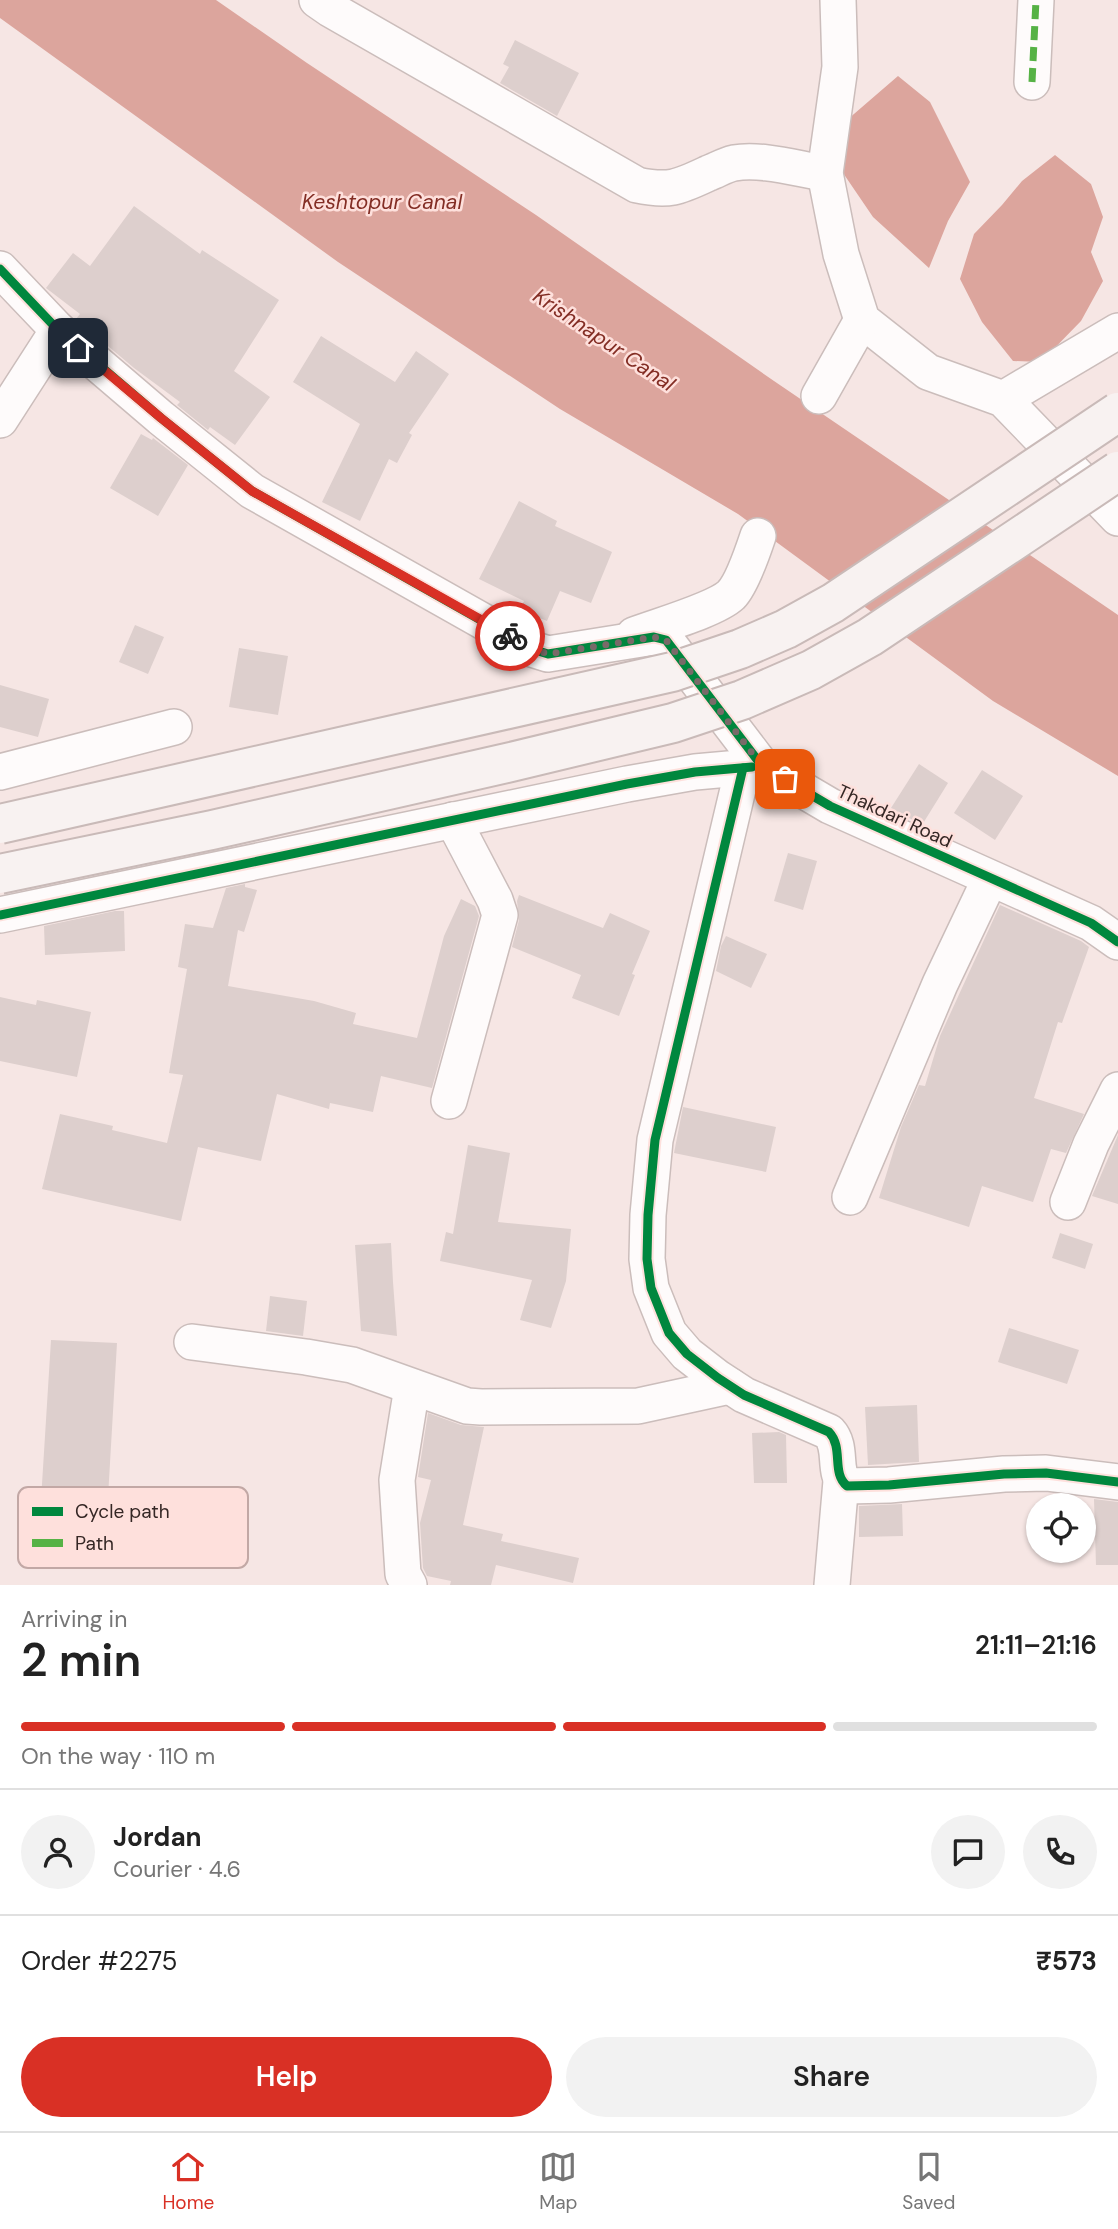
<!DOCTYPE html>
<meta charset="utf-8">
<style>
body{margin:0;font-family:"DM Sans",sans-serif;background:#f2f2f2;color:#222;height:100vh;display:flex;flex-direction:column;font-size:26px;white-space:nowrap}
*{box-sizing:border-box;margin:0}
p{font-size:23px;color:#767676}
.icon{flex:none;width:38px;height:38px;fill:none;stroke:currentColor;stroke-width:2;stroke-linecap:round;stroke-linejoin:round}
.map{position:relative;height:1585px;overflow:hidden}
.drawer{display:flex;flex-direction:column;background:#fff;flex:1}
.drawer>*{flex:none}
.tools{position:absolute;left:1026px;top:1493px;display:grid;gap:14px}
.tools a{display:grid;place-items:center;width:70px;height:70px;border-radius:50%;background:#fff;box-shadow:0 2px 5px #0004;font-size:35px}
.pin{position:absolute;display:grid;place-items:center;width:60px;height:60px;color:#fff;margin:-30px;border-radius:14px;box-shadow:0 4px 10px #0006}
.courier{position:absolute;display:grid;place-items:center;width:70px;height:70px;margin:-35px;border:5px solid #d93025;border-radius:50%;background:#fff;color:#222;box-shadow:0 2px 9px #0007}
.summary em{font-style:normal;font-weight:600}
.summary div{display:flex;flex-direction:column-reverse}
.summary{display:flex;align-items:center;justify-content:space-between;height:119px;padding:0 21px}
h1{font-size:46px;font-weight:600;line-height:52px}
.bar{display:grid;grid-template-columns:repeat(4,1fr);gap:10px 7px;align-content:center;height:84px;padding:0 21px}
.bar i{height:9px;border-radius:5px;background:#e0e0e0}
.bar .active{background:#d93025}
.bar p{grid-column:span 4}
.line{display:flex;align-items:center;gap:18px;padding:0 21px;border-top:2px solid #e0e0e0}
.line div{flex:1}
.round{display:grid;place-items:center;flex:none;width:74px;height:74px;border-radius:37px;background:#f2f2f2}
.button{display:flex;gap:14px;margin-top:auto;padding:14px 21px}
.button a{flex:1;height:80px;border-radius:42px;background:#d93025;color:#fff;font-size:28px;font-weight:600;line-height:80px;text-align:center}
.button a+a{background:#f2f2f2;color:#222}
.tab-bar{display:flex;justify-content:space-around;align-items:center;height:98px;border-top:2px solid #e0e0e0;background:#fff;font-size:19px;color:#767676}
.tab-bar a{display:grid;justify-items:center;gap:4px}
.tab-bar .active{color:#d93025}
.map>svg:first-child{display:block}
</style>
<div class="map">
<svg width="1118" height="1585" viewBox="0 0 1118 1585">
<rect width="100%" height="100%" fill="#f6e6e4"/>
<g fill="#dca59d">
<path d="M0,0H216L307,63L536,215L774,381L1118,615V776L993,701L738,514L560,409L338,262L0,18Z"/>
<path d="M898,76L930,102L970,182L948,221L929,268L873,217L841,170L847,120Z"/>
<path d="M1055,155L1091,184L1103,217L1091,252L1103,281L1081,321L1041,362L1013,361L982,322L960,279L974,234L1002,205L1022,181Z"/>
</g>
<g fill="#ddcfcd">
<path d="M515,40L579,73L557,116L500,83L509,67L503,64Z"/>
<path d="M134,206L200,254L202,250L279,300L234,371L270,397L235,445L210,427L208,430L177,405L180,402L134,368L76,319L80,314L46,288L73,253L90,266Z"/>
<path d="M321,336L395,382L416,351L449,374L409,433L412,435L397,463L389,459L360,521L322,502L360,424L293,382Z"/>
<path d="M141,434L152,440L153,438L188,465L158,516L110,488Z"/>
<path d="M519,501L557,521L555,526L612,552L591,603L560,591L547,621L520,610L524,601L479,579Z"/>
<path d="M135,625L164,637L148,674L119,662Z"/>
<path d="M239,648L288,656L278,715L229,707Z"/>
<path d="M0,685L49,699L38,737L0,727Z"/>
<path d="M919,764L948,783L922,825L891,808Z"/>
<path d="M982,770L1023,796L995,840L954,813Z"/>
<path d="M788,853L817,861L803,910L774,901Z"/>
<path d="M245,884V887L257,890L244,932L238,930L228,986L314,1001L356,1013L353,1024L417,1038L444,936L461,899L475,906L479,916L432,1088L381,1076L373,1112L330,1103L329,1109L277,1094L261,1161L198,1147L181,1221L42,1189L60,1114L113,1126L112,1130L167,1143L183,1075L169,1073L187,969L178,967L185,924L213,928L226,888Z"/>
<path d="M519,895L603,928L610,913L650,931L632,974L635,975L619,1016L572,998L581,975L512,947L519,920L517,901Z"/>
<path d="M1000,905L1081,941L1089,947L1062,1023L1058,1022L1034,1098L1084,1114L1066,1153L1051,1149L1033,1202L982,1186L969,1227L879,1198L901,1127L919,1085L925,1086L940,1036Z"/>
<path d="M115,911H124L125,951L45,955L44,926Z"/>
<path d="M726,936L767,954L751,988L716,971L721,946Z"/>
<path d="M0,997L36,1005L37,1000L91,1012L77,1077L0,1061Z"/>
<path d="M683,1107L776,1127L766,1172L674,1153Z"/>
<path d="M1118,1135V1204L1092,1196Z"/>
<path d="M468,1145L510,1153L498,1222L571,1229L566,1281L551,1328L520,1320L532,1280L440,1261L446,1232L453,1234Z"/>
<path d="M1060,1233L1093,1244L1085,1269L1052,1258Z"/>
<path d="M391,1243L393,1282L397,1336L361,1331L355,1245Z"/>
<path d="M270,1296L307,1301L303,1336L266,1331Z"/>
<path d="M1009,1328L1079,1350L1067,1384L998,1362Z"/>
<path d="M51,1340L117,1343L108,1497L82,1496V1502L41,1500Z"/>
<path d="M917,1405L919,1462L868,1465L865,1407Z"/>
<path d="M428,1413L461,1425L484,1427L463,1525L503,1534L501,1541L579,1558L573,1583L496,1565L491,1585H450L451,1581L427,1576L423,1568L420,1523L431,1480L418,1477Z"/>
<path d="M779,1432L786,1435L787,1483H754L752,1433Z"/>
<path d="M1094,1499L1118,1502V1565H1096Z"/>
<path d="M902,1504L903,1536L859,1537V1506Z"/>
</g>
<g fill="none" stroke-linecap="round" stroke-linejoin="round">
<g stroke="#cbbdbb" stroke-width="38">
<g id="minor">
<path d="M317,0L330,9L637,185C670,192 679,187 709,173C717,170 725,165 734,163C761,158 798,169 825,173"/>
<path d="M838,0L840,67L825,173L841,254L862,320L928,372L1003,399L1118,518"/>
<path d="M1032,82L1036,0"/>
<path d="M0,269L58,330L161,418L252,491L532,649L548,654L654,637L666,640L762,766L830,806L1091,923L1118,942"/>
<path d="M819,396L862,320"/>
<path d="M1003,399L1118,331"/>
<path d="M0,420L58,330"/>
<path d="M634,635C657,626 715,610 731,595C741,585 753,551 758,536"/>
<path d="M743,768L655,1140L648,1215L647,1259L651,1288L669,1333L687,1354L718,1378L744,1395L829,1432C844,1448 831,1473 847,1486L889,1485L1004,1474L1046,1473L1118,1482"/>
<path d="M0,772L174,727"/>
<path d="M0,915L627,784L695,772L762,766"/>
<path d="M449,1101L500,915L495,900L453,820"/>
<path d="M850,1197L940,984L990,879"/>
<path d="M1068,1202L1091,1144L1118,1090"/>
<path d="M192,1342L306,1357L352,1365L467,1406L481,1407L638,1406L730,1386"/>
<path d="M409,1585L403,1574L397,1480L412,1387"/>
<path d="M832,1585L841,1481"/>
</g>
</g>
<use href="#minor" stroke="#fefbfb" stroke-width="35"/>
<g stroke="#c9bab8" stroke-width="42" stroke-linecap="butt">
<g id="major-bridge">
<path d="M0,824L672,672L740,649L786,629L833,603L1118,412"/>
<path d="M0,874L212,830L511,762L673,723L742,700L811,670L870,637L1118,471"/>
</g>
</g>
<use href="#major-bridge" stroke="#f8f2f1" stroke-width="38"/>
<path stroke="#56b245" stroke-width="7" stroke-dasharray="14 7" stroke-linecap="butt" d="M1032,82L1036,0"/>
<g stroke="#fee0dc" stroke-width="13">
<g id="cycleway">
<path d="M0,269L58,330L161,418L252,491L532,649L548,654L654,637L666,640L762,766L830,806L1091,923L1118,942"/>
<path d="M743,768L655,1140L648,1215L647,1259L651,1288L669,1333L687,1354L718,1378L744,1395L829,1432C844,1448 831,1473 847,1486L889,1485L1004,1474L1046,1473L1118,1482"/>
<path d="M0,915L627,784L695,772L752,767"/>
</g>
</g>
<use href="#cycleway" stroke="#00873e" stroke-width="9"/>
</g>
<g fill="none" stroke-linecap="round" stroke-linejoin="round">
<path stroke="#796a68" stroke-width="7" stroke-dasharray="0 12.6" d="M510,636L533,649L548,654L654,637L666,640L762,766L785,779"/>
<path stroke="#d93025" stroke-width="9" d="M78,348L161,418L252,491L510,636"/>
</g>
<g text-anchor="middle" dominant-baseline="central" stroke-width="5" stroke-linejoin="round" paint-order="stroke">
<g font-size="19" fill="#352725" stroke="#fee0dc">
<text transform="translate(895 816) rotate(25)">Thakdari Road</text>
</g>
<g font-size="21" font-style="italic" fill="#832d24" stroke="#fee0dc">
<text x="382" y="202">Keshtopur Canal</text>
<text transform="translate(604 340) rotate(34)">Krishnapur Canal</text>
</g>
</g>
<rect x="18" y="1487" width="230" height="81" rx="10" fill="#fee0dc" stroke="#c2a8a5" stroke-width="2"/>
<rect x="32" y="1507" width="31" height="9" fill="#00873e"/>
<rect x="32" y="1539" width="31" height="8" fill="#56b245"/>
<g font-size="19" fill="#352725">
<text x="75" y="1518">Cycle path</text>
<text x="75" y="1550">Path</text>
</g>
</svg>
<div class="tools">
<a><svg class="icon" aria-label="locate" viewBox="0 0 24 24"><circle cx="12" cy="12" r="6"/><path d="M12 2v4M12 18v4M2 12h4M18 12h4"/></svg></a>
</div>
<div class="pin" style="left:785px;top:779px;background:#ea580c"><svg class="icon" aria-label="bag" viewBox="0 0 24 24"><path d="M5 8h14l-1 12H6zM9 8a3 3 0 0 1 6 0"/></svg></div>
<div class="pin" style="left:78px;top:348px;background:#1f2937"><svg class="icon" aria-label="home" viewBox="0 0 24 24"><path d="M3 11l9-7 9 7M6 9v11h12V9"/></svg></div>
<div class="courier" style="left:510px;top:636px"><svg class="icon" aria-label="bike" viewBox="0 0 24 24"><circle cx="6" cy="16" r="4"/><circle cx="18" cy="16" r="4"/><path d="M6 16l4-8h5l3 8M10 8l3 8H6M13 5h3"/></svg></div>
</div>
<section class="drawer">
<div class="summary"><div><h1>2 min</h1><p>Arriving in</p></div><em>21:11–21:16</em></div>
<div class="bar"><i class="active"></i><i class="active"></i><i class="active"></i><i></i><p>On the way · 110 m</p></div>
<div class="line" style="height:126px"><a class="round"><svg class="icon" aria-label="person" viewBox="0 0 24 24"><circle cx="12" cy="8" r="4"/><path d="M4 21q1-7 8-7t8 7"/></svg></a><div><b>Jordan</b><p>Courier · 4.6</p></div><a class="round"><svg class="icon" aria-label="chat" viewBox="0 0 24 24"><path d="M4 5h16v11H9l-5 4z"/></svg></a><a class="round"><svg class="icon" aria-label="phone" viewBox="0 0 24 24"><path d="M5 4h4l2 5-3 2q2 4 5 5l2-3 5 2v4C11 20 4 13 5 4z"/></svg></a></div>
<div class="line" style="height:91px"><div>Order #2275</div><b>₹573</b></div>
<div class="button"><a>Help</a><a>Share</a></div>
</section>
<nav class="tab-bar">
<a class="active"><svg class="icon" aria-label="home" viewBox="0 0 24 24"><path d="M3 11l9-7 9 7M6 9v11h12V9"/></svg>Home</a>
<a><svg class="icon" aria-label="map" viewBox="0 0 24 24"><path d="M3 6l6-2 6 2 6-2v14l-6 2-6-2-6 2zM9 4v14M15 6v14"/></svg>Map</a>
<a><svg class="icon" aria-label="saved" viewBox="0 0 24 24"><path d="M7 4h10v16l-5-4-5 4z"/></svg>Saved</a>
</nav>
